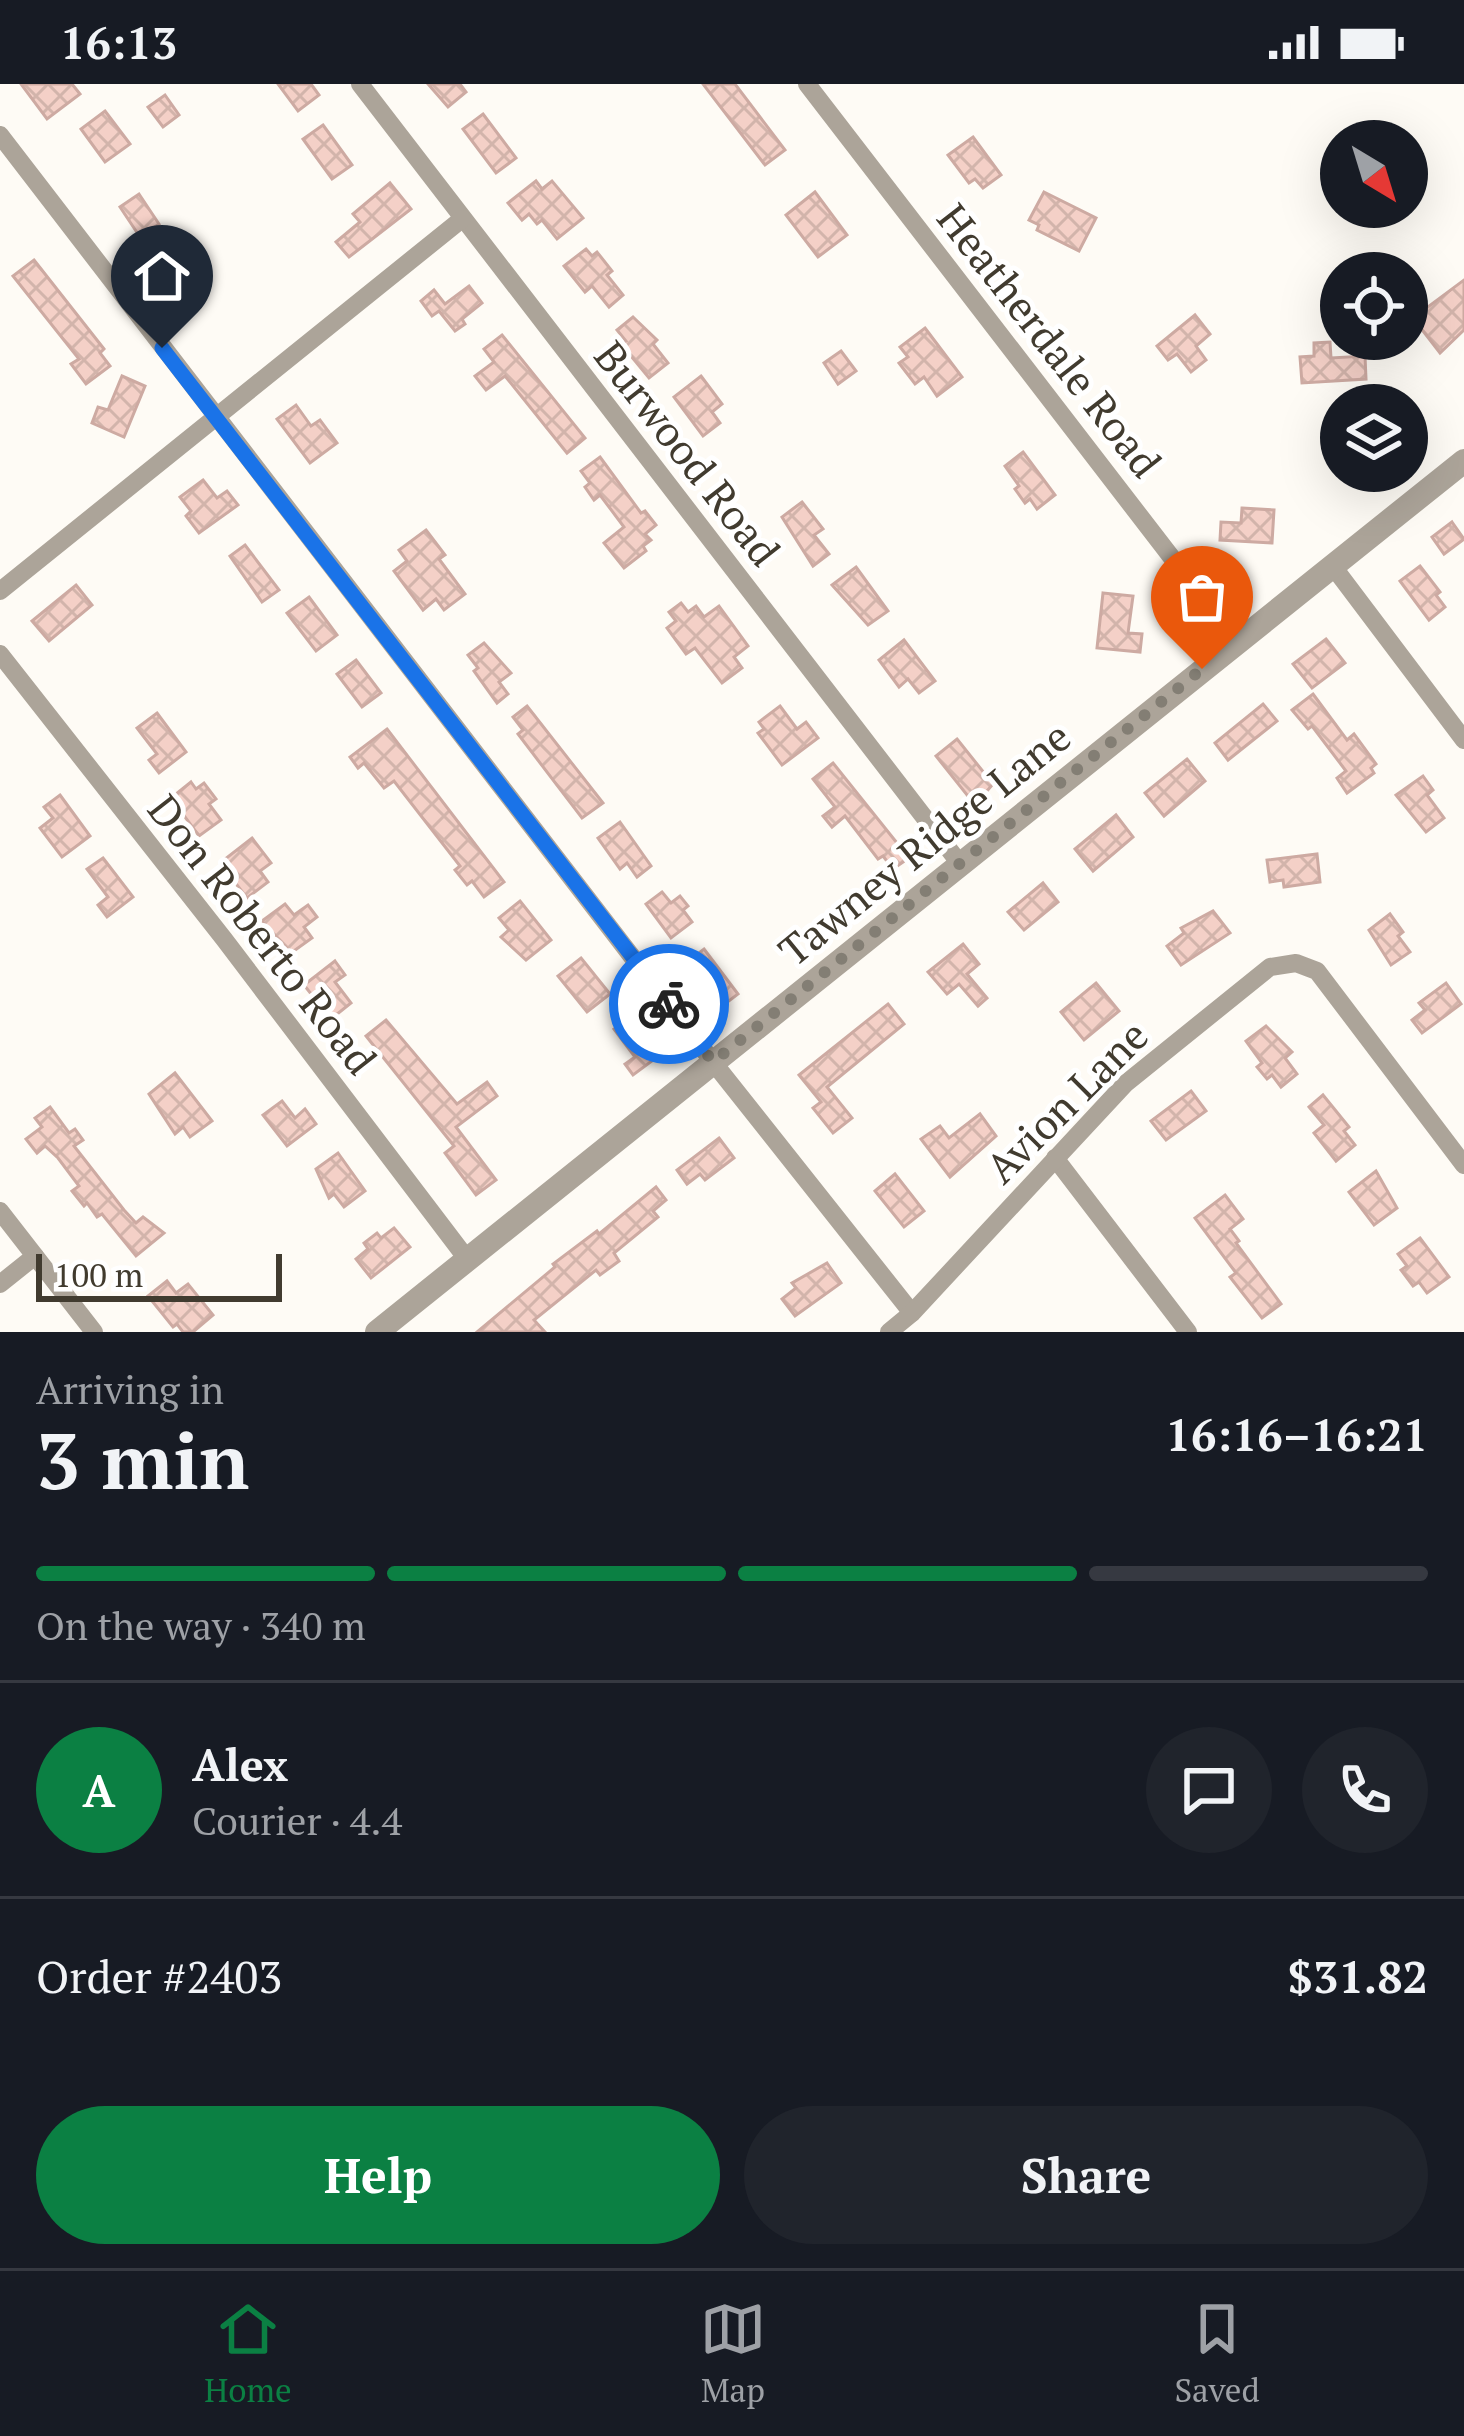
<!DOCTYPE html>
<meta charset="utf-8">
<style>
body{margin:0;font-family:"PT Serif",serif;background:#20242c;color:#f1f3f6;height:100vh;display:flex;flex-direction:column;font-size:45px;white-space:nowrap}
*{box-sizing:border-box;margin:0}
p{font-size:39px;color:#9ea1a6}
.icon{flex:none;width:66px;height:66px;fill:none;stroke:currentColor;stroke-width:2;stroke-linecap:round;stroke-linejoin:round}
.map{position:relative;height:1248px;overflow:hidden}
.drawer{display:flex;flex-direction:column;background:#171b24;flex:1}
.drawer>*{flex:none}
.needle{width:78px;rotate:142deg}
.tools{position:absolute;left:1320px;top:36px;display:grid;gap:24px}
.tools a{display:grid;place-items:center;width:108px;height:108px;border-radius:50%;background:#171b24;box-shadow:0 12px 48px #0002;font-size:60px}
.scale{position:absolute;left:36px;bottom:30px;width:246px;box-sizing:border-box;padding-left:12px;border:6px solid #413b2f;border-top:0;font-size:33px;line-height:42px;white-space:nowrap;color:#413b2f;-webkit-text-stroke:9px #fff;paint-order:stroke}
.pin{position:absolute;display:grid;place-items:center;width:102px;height:102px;color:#fff;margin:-123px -51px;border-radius:50% 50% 50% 0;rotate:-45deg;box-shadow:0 0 12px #0007}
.pin .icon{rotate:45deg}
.courier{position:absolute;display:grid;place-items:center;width:120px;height:120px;margin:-60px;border:9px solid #1a73e8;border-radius:50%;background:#fff;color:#222;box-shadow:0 3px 15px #0007}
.head em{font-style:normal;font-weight:600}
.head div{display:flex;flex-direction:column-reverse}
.head{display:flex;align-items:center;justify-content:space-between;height:204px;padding:0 36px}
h1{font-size:78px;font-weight:600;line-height:90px}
.bar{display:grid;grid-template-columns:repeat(4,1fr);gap:18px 12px;align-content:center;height:144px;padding:0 36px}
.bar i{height:15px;border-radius:9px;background:#363941}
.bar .selected{background:#0b8043}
.bar p{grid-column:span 4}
.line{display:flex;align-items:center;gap:30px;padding:0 36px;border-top:3px solid #363941}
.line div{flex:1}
.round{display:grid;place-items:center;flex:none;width:126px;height:126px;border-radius:63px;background:#20242c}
.action{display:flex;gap:24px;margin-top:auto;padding:24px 36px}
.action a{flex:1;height:138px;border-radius:72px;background:#0b8043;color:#fff;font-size:48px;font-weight:600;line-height:138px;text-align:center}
.action a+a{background:#20242c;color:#f1f3f6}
.status{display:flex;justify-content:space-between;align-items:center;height:84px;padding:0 60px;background:#171b24;direction:ltr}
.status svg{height:33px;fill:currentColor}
.tabs{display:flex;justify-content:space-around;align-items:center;height:168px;border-top:3px solid #363941;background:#171b24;font-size:33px;color:#9ea1a6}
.tabs a{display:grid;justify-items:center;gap:6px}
.tabs .selected{color:#0b8043}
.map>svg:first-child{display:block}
</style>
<div class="status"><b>16:13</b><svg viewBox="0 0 49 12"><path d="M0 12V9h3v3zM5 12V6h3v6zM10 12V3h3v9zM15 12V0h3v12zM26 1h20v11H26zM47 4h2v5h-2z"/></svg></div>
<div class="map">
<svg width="1464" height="1248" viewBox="0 0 1464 1248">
<defs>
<pattern id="building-cross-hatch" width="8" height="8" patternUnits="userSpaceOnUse" patternTransform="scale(3)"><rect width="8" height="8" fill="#f4d0c7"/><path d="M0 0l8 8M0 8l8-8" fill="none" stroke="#d2b4ab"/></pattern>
</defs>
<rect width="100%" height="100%" fill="#fefbf5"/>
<g fill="url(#building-cross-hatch)" stroke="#cdaaa2" stroke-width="3">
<path d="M21,0H72L80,10L47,35Z"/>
<path d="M278,0H311L319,11L298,27Z"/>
<path d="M428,0H460L466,8L448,23Z"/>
<path d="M703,0H735L785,66L765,81Z"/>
<path d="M165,11L179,31L163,43L148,23Z"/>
<path d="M105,27L130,60L105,78L81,45Z"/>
<path d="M483,30L516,74L496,89L463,45Z"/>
<path d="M323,41L352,81L332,95L303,55Z"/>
<path d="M973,53L1001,91L983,104L975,95L969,99L948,71Z"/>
<path d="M536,97L542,105L552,97L583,134L557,155L542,136L537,140L529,130L522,136L508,119Z"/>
<path d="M390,99L411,125L349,173L336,158L360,138L353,130Z"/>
<path d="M815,108L847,151L818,173L786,131Z"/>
<path d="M1044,108L1096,134L1079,167L1037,146L1039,141L1029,136Z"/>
<path d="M139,110L159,140L140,153L120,123Z"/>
<path d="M179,155L198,180L188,188L197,201L182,212L156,171Z"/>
<path d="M586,165L592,172L597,168L612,187L607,191L623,211L609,223L592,202L585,208L564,182Z"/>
<path d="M34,176L104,265L100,269L110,282L86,300L71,280L79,275L13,192Z"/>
<path d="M1464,196V246L1440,269L1413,234Z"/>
<path d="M469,202L482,219L462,235L465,240L455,247L439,227L432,232L421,217L434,206L445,220Z"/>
<path d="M1195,231L1210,250L1196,262L1206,276L1191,288L1177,270L1168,276L1157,262Z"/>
<path d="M633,233L657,256L653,260L668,279L649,294L621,260L626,257L617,246Z"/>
<path d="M925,244L962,293L937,312L924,293L915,300L899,279L908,273L900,263Z"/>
<path d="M502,251L585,354L567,369L505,292L486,306L475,292L494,278L484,265Z"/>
<path d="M1330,258L1331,274L1365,272L1366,295L1302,299L1300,273L1314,272V259Z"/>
<path d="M841,267L856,287L838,300L824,279Z"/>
<path d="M122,292L145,302L124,353L92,339L98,323L108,326Z"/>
<path d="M701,292L722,320L712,328L720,339L703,352L674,313Z"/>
<path d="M296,321L311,342L320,336L337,359L310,379L277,335Z"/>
<path d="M1023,368L1055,411L1037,425L1030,415L1025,419L1015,405L1019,402L1005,382Z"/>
<path d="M600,373L641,429L645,427L656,441L645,450L651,456L643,462L646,467L624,484L604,459L624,443L600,411L594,416L585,403L590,399L581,387Z"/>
<path d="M203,396L217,414L227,407L238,421L199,449L186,432L191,427L180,413Z"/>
<path d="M802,418L823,445L814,451L829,470L813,482L782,433Z"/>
<path d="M1242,424L1274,426L1272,459L1220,456L1221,438L1241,439Z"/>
<path d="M1452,438L1464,455L1444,470L1432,453Z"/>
<path d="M426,446L445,471L439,475L465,510L444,526L436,515L423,526L394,487L407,477L399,466Z"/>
<path d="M245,461L279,506L262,518L230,472Z"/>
<path d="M1420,482L1440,508L1436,511L1445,523L1429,536L1400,497Z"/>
<path d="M856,483L888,527L868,541L832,501Z"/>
<path d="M76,501L92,521L49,557L32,537Z"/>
<path d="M1103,509L1133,512L1128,549L1142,550L1140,568L1097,564Z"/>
<path d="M309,513L337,551L316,567L287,529Z"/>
<path d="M681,519L688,528L696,522L704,533L719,522L748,562L734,573L742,584L722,599L695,564L686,570L667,544L676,537L669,528Z"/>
<path d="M1326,555L1345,579L1312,604L1293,580Z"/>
<path d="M904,556L935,597L919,609L908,595L899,603L879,576Z"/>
<path d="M484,559L511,589L499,598L508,610L497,619L474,587L478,584L468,571Z"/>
<path d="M356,576L381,609L362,623L337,590Z"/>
<path d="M1313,610L1347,656L1354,650L1376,680L1371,684L1374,689L1347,709L1337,694L1346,687L1312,642L1308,645L1292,626Z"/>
<path d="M1263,620L1277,637L1228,676L1215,659Z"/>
<path d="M527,622L603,719L582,734L518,650L523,646L513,633Z"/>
<path d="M780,622L797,645L806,638L818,654L782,681L758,649L764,645L759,638Z"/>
<path d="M157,629L186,668L159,689L149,676L157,670L137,644Z"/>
<path d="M387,645L504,798L484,813L472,797L467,801L455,786L460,782L394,697L384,704L364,679L358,684L350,673Z"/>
<path d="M957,655L993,700L975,721L936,672Z"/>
<path d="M1187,675L1205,697L1164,732L1145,709Z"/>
<path d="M833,679L909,774L893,785L883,772L878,775L845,732L832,743L823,732L835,723L813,695Z"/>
<path d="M1423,692L1433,706L1427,711L1444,734L1426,748L1396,711Z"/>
<path d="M191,698L196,705L204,699L216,715L209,720L221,736L199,752L171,714Z"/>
<path d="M60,711L90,752L62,773L40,744L53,734L44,723Z"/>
<path d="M1116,731L1133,753L1093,787L1075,765Z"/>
<path d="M620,738L651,782L637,793L627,779L620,785L598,754Z"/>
<path d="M252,754L271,779L260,787L268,798L247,814L220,779Z"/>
<path d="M1317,770L1320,798L1284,803L1283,796L1270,798L1267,776Z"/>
<path d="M103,774L133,813L107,833L98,821L108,813L87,785Z"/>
<path d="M1043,799L1058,818L1024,846L1008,828Z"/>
<path d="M662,808L671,819L680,812L688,822L683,826L692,838L671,854L646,820Z"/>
<path d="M520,817L551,856L526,876L501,853L509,846L499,834Z"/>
<path d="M285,820L294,831L308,821L317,833L304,843L312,854L291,869L262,837Z"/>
<path d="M1213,827L1230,849L1181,881L1167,862L1184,849L1181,844Z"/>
<path d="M1390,830L1403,848L1398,852L1410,868L1391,881L1369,846Z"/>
<path d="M963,860L979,880L967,890L987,914L978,922L959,900L947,910L928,888Z"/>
<path d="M704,865L738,910L721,923L687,878Z"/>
<path d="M581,874L610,910L587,928L558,892Z"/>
<path d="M335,877L345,891L335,898L351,919L331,935L304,901Z"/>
<path d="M1096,899L1119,927L1084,956L1061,928Z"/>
<path d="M1446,899L1461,920L1422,949L1412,936L1425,926L1419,919Z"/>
<path d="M888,920L904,940L827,1003L852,1034L833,1049L813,1024L821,1018L799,991Z"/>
<path d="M631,933L660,971L633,991L625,980L635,973L614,945Z"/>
<path d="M386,936L457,1020L487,998L497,1012L456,1043L496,1096L476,1111L445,1069L454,1062L366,952Z"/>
<path d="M1266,942L1292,968L1285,974L1297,990L1281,1003L1272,991L1267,995L1257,983L1262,979L1246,957Z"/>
<path d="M175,989L212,1037L190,1053L183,1043L175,1050L149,1010Z"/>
<path d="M1191,1007L1206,1027L1166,1056L1151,1037Z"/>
<path d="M1323,1011L1349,1043L1344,1047L1355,1061L1336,1077L1314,1049L1324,1041L1309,1023Z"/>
<path d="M282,1017L295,1034L305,1025L316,1040L287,1062L263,1031Z"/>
<path d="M50,1023L69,1049L75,1045L83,1056L74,1062L124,1126L136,1139L143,1133L164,1149L136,1172L102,1130L97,1133L87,1119L84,1122L72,1107L79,1102L58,1074L45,1062L37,1069L26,1055L42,1043L35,1034Z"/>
<path d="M980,1030L996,1052L950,1093L921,1055L940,1042L949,1054Z"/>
<path d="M719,1054L734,1074L705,1096L700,1090L687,1100L677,1086Z"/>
<path d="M338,1069L365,1107L344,1123L334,1110L329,1114L316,1085Z"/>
<path d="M1376,1087L1397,1124L1374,1141L1349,1108Z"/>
<path d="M895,1090L924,1127L904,1143L875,1107Z"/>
<path d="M656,1103L666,1116L653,1127L658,1133L614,1169L619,1177L600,1191L596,1186L534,1236L545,1248H477L555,1183L553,1180L597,1147L599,1150Z"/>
<path d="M1225,1111L1243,1135L1230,1145L1239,1157L1236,1159L1281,1220L1262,1234L1230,1193L1236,1189L1195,1134Z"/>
<path d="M394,1144L410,1163L371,1194L356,1175L368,1165L364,1159L377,1149L381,1154Z"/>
<path d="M1420,1154L1449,1193L1427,1209L1419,1198L1413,1202L1401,1186L1407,1182L1398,1170Z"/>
<path d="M827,1179L841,1199L795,1232L782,1215L796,1204L792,1199Z"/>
<path d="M167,1197L176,1209L188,1200L213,1231L193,1248H183L177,1240L173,1243L148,1212Z"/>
</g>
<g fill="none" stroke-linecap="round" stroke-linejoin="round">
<g stroke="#aca499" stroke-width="18">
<path d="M360,0L961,781"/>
<path d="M807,0L1236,557"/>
<path d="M0,51L713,978L912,1229"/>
<path d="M1332,481L1464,656"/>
<path d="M0,507L462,135"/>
<path d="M0,570L224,855L467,1175"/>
<path d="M1055,1074L1188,1248"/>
<path d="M0,1127L94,1248"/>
<path d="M0,1200L35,1172"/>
<path d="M889,1248L912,1229L1125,1000L1270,883L1296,879L1317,887L1464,1081"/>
</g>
<path stroke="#aca499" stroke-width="24" d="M377,1248L1464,377"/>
</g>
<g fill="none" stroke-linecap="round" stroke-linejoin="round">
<path stroke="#837e74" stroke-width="12" stroke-dasharray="0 21.6" d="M669,920L713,978L1202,585"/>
<path stroke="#1a73e8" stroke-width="15" d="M162,264L669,920"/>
</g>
<g text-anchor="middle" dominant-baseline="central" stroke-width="10" stroke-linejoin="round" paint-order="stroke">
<g font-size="42" fill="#413b2f" stroke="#fff">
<text transform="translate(1050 256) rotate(52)">Heatherdale Road</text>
<text transform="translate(688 369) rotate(52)">Burwood Road</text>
<text transform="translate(924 759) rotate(-39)">Tawney Ridge Lane</text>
<text transform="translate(263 850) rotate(52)">Don Roberto Road</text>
<text transform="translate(1066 1017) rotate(-45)">Avion Lane</text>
</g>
</g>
</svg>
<div class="tools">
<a><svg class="needle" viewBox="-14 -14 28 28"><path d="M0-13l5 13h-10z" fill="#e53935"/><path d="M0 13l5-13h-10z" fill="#9ea1a6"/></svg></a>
<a><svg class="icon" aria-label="locate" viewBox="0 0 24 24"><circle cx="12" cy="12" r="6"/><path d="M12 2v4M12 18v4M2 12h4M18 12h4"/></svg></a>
<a><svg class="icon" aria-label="layers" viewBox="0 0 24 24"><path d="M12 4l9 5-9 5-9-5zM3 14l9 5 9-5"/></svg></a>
</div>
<div class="scale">100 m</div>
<div class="pin" style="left:1202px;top:585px;background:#ea580c"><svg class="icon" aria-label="bag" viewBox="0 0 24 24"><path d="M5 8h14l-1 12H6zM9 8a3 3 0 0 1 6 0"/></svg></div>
<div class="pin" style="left:162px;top:264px;background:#1f2937"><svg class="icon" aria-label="home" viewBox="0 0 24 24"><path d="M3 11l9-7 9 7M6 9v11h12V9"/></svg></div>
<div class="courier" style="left:669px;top:920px"><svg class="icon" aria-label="bike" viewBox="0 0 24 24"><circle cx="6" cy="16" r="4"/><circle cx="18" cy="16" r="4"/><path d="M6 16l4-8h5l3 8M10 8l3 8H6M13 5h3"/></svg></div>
</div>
<section class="drawer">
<div class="head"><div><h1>3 min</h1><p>Arriving in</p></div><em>16:16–16:21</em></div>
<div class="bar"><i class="selected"></i><i class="selected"></i><i class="selected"></i><i></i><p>On the way · 340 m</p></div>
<div class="line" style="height:216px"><b class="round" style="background:#0b8043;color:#fff">A</b><div><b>Alex</b><p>Courier · 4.4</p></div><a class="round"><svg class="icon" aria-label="chat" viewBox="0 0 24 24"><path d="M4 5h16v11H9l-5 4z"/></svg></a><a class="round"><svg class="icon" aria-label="phone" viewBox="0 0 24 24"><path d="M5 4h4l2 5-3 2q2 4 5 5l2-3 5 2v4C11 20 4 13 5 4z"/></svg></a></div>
<div class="line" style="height:156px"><div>Order #2403</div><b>$31.82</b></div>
<div class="action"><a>Help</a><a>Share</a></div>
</section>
<nav class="tabs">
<a class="selected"><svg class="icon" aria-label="home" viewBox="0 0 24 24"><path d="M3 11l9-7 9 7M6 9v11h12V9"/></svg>Home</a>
<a><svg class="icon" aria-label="map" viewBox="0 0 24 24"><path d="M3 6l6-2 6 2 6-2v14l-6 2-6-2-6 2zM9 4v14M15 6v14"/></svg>Map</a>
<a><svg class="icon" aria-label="saved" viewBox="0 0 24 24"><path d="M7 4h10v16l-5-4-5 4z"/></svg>Saved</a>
</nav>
